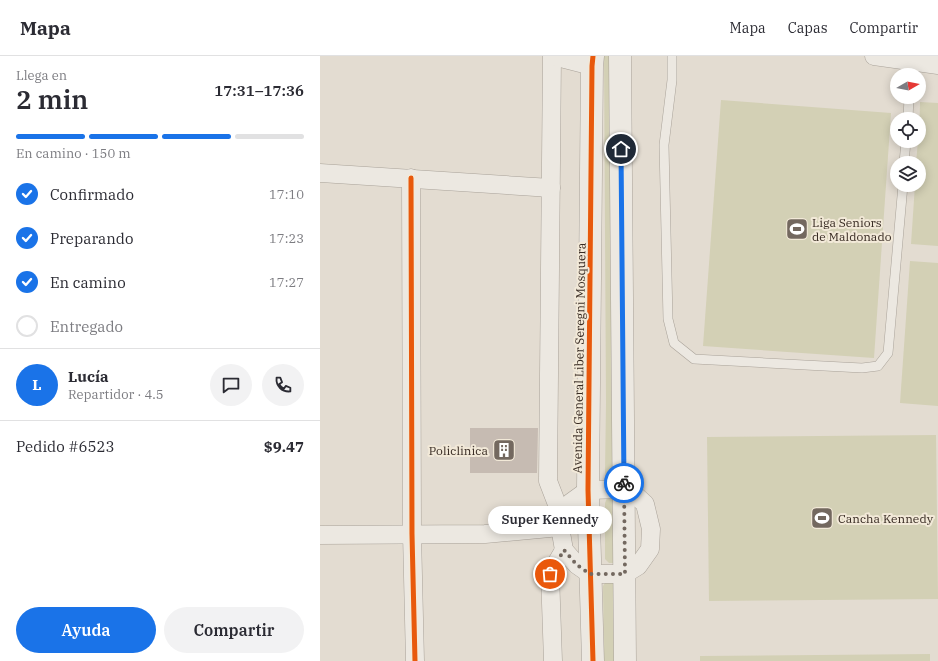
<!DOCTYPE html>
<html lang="es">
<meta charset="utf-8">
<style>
body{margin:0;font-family:"IBM Plex Serif",serif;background:#f2f2f3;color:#2b2b33;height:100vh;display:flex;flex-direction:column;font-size:15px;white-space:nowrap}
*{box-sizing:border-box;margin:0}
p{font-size:13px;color:#7c7c81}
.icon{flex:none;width:22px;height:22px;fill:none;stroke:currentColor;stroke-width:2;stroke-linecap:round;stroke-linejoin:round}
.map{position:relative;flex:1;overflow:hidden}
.side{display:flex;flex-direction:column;background:#fff;width:320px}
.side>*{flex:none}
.needle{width:26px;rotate:81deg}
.controls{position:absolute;left:570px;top:12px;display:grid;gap:8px}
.controls a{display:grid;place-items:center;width:36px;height:36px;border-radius:50%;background:#fff;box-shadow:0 2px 10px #0003;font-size:20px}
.pin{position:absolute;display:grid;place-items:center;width:34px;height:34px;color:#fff;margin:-17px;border:2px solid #fff;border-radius:50%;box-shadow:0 1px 4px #0007}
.courier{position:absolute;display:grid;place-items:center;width:40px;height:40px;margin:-20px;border:3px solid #1a73e8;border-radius:50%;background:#fff;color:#222;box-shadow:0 1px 5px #0007}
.bubble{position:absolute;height:28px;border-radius:14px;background:#fff;box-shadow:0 2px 10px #0003;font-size:13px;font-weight:600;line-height:28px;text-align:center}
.summary em{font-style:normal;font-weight:600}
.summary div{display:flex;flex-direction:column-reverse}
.summary{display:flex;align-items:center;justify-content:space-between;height:68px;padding:0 16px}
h1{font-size:26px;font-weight:600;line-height:30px}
.bar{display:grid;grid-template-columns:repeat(4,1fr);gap:6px 4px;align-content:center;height:48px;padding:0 16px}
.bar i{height:5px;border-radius:3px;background:#e1e1e2}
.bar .selected{background:#1a73e8}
.bar p{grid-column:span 4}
.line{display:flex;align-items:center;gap:10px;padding:0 16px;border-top:1px solid #e1e1e2}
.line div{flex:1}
.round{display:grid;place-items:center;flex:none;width:42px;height:42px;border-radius:21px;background:#f2f2f3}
ol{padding:0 16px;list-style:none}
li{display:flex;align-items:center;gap:12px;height:44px}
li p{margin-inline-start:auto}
li .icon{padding:4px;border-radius:50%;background:#1a73e8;color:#fff;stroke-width:4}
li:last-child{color:#7c7c81}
li i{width:22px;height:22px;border:2px solid #e1e1e2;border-radius:50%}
.primary-button{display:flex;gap:8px;margin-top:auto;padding:8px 16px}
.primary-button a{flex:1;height:46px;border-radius:24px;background:#1a73e8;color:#fff;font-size:16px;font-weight:600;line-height:46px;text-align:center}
.primary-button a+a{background:#f2f2f3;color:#2b2b33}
header{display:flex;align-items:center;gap:24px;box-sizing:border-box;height:56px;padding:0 20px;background:#fff;border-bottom:1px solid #e1e1e2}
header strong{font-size:19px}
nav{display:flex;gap:22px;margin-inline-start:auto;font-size:14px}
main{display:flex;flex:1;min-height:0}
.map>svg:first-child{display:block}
</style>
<header>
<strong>Mapa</strong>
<nav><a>Mapa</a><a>Capas</a><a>Compartir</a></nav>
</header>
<main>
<section class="side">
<div class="summary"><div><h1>2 min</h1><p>Llega en</p></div><em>17:31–17:36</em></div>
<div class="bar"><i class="selected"></i><i class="selected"></i><i class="selected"></i><i></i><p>En camino · 150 m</p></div>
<ol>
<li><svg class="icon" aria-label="check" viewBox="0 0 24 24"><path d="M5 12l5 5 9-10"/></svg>Confirmado<p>17:10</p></li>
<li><svg class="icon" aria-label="check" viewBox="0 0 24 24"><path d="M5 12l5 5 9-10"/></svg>Preparando<p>17:23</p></li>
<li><svg class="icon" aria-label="check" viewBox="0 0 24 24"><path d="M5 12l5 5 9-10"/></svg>En camino<p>17:27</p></li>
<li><i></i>Entregado</li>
</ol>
<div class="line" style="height:72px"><b class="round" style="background:#1a73e8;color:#fff">L</b><div><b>Lucía</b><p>Repartidor · 4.5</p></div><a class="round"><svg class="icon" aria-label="chat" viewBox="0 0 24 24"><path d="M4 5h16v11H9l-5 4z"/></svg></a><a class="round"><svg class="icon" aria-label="phone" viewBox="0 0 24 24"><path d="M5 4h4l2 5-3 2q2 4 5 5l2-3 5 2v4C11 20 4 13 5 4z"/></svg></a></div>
<div class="line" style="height:52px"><div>Pedido #6523</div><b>$9.47</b></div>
<div class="primary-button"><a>Ayuda</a><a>Compartir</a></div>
</section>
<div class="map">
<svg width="618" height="605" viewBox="0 0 618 605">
<rect width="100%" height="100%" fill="#e3dcd1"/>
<g fill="#d3d0b5">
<path d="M284,0H290L294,422L289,423L286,421L285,416L286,347Z"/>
<path d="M401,44L571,57L554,302L383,290Z"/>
<path d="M600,46L618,47V190L591,188L595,129H599V107H596L598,85H599Z"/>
<path d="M590,205L618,207V350L580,347Z"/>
<path d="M616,379L618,543L389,545L387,381Z"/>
<path d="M292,441L296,446L294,507H289L285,503V447L287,442Z"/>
<path d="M286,525H293L297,528L298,605H284L283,530Z"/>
<path d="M610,598V605H380V600Z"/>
</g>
<path fill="#c6bbb2" d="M150,372H218L217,417H150Z"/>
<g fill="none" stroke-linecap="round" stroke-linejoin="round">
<g stroke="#a9a299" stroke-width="10">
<g id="service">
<path d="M352,0V24L344,89L348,263L354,287L374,303L542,312L558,310L568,297L583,129"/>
<path d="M586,4L587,19"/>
<path d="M588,63L589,41"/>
<path d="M584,107L586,85"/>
</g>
</g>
<g stroke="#a9a299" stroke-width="19">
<g id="minor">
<path d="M232,0L228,425L243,464"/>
<path d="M233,0L272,10"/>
<path d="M554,0L618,9"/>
<path d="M0,117L231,132"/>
<path d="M91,122L92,478L95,605"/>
<path d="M304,433L313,437L325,448L331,473L330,493L318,510L305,518H270L257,509L244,494L240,471L250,447L268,434Z"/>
<path d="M0,479L165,478L240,471"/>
<path d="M233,605L230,518L244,494"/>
</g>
</g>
<g stroke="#a9a299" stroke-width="23">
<g id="tertiary">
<path d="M300,0L305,605"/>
<path d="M273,605L268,434L272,10L273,0"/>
</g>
</g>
<use href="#service" stroke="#ece8e1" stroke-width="9"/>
<use href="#minor" stroke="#ece8e1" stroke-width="18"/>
<use href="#tertiary" stroke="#ece8e1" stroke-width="22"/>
<g stroke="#f2e9d8" stroke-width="8">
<g id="cycleway">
<path d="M91,122L92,478L95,605"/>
<path d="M273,605L268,434L272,10L273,0"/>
</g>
</g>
<use href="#cycleway" stroke="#e8590c" stroke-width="5"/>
</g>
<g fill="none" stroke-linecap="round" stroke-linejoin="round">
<path stroke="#73685f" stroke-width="4" stroke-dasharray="0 7.2" d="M230,518L244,494L257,509L270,518H305L304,427"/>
<path stroke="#1a73e8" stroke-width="5" d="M301,93L304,427"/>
</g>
<defs>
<g id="stadium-square" transform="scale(1.15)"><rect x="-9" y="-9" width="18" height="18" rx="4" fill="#73685f" stroke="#f2e9d8"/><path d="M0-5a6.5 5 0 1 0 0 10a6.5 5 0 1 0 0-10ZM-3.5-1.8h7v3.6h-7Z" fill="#fff"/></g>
<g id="building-square" transform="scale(1.15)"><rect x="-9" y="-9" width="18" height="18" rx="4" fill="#73685f" stroke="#f2e9d8"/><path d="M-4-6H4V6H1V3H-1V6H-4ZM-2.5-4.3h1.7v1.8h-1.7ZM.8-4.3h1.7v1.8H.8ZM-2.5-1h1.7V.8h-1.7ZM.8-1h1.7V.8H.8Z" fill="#fff"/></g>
</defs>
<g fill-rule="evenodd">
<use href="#stadium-square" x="477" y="173"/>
<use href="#building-square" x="184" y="394"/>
<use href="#stadium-square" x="502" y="462"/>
</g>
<g text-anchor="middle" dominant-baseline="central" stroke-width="4" stroke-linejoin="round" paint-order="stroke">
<g font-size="12" fill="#372a22" stroke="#f2e9d8" text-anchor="start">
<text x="492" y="166">Liga Seniors<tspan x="492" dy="14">de Maldonado</tspan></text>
<text x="168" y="394" text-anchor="end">Policlinica</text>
<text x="518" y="462">Cancha Kennedy</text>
</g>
<g font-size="12" fill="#372a22" stroke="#f2e9d8">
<text transform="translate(259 302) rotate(-89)">Avenida General Liber Seregni Mosquera</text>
</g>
</g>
</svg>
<div class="controls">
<a><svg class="needle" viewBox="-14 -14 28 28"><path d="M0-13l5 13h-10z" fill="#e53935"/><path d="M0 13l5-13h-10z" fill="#7c7c81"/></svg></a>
<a><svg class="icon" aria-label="locate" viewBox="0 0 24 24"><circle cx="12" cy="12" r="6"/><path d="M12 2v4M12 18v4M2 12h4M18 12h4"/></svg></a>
<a><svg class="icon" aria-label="layers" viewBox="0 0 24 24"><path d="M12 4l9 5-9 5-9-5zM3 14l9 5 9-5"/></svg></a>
</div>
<div class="pin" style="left:230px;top:518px;background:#ea580c"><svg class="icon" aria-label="bag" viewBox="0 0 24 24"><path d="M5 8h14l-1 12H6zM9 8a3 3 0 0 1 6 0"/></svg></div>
<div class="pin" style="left:301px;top:93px;background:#1f2937"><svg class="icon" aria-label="home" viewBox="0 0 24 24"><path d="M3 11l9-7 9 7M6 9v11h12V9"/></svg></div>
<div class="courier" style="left:304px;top:427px"><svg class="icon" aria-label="bike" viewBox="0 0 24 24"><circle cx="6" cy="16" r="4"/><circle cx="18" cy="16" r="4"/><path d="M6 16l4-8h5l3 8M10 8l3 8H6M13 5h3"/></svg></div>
<div class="bubble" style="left:168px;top:450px;width:124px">Super Kennedy</div>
</div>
</main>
